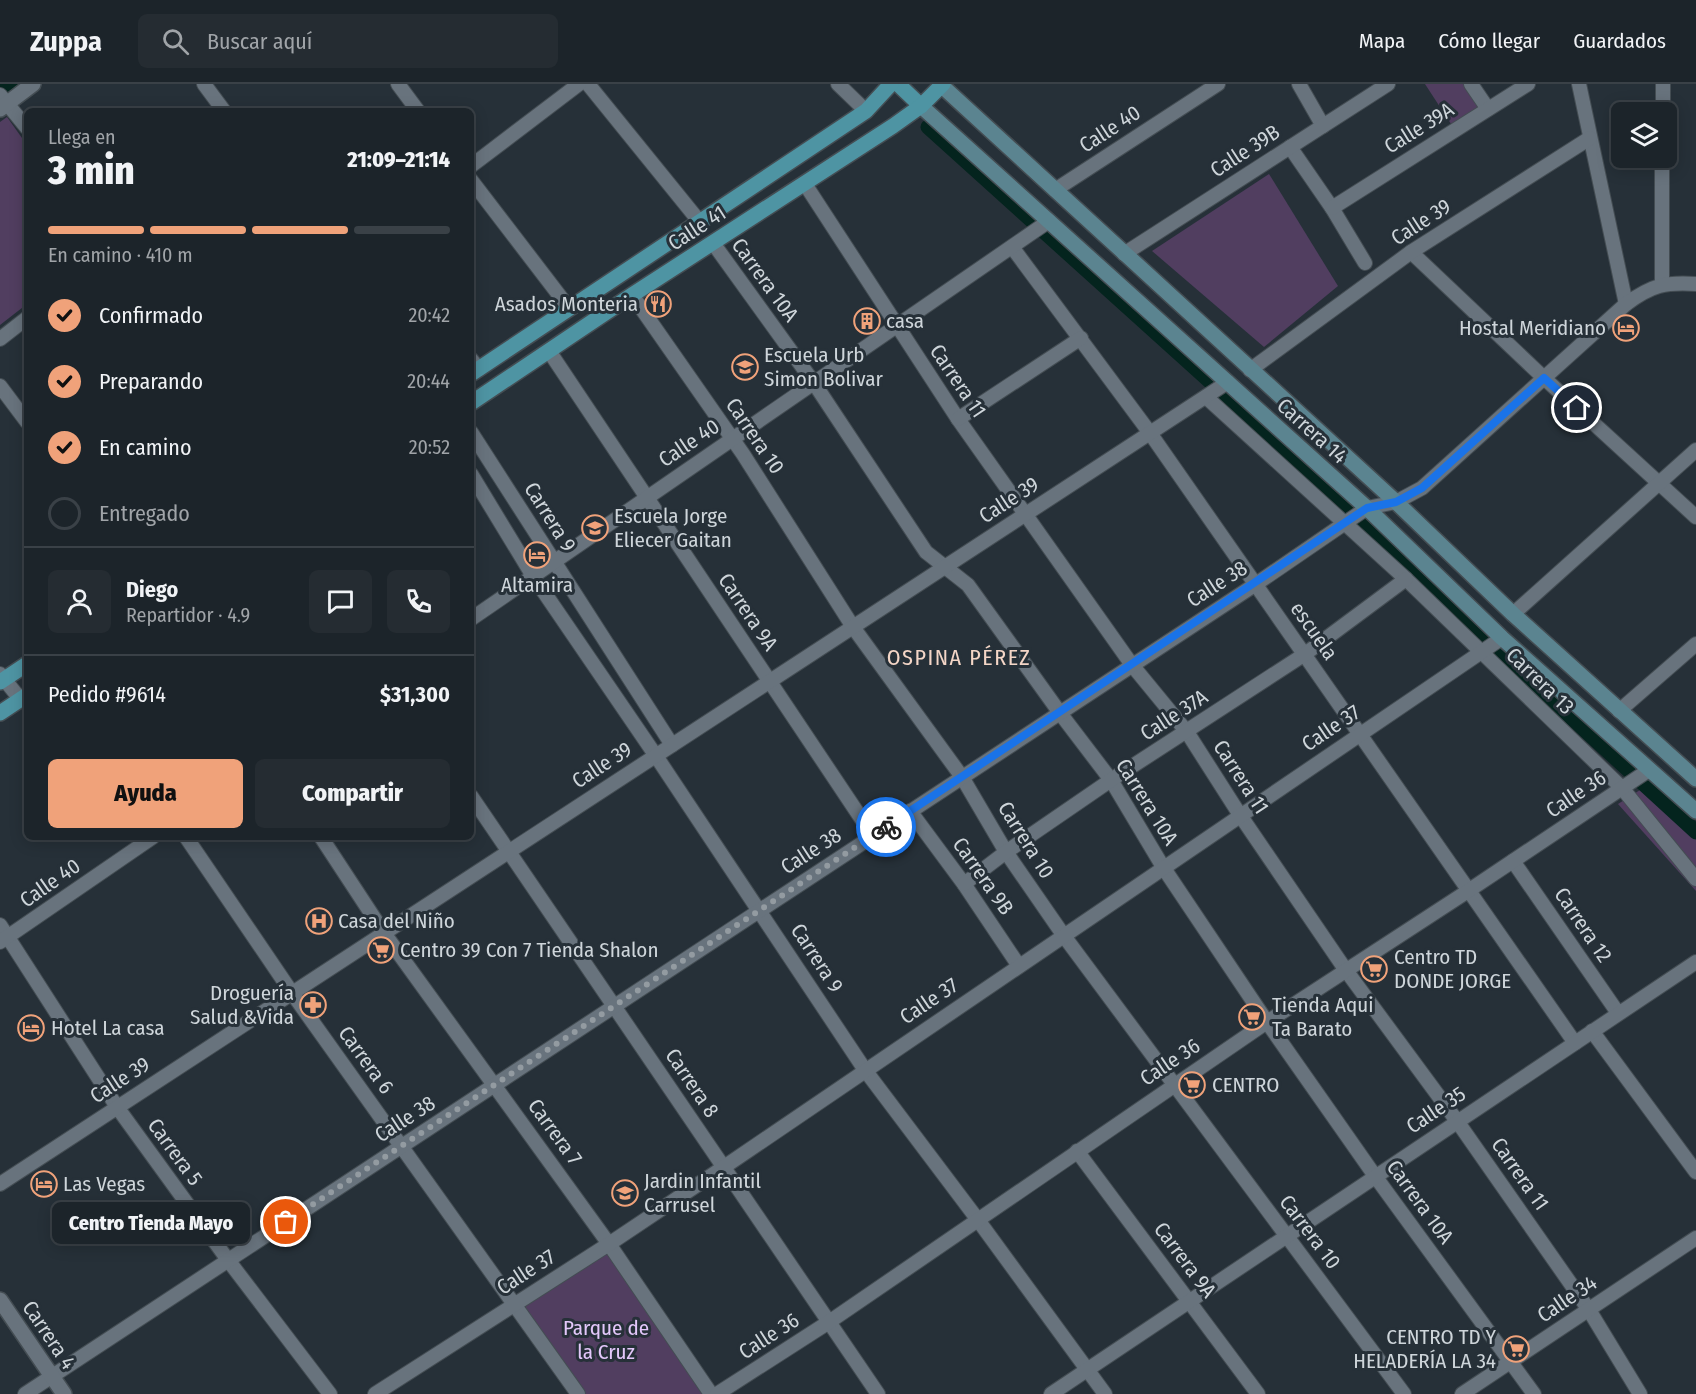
<!DOCTYPE html>
<html lang="es">
<meta charset="utf-8">
<style>
body{margin:0;font-family:"Fira Sans Condensed",sans-serif;background:#252c32;color:#f1f3f6;height:100vh;display:flex;flex-direction:column;font-size:22px;white-space:nowrap}
*{box-sizing:border-box;margin:0}
p{font-size:20px;color:#a0a4a8}
.icon{flex:none;width:33px;height:33px;fill:none;stroke:currentColor;stroke-width:2;stroke-linecap:round;stroke-linejoin:round}
.map{position:relative;flex:1;overflow:hidden}
.drawer{position:absolute;left:24px;top:24px;width:450px;height:732px;display:flex;flex-direction:column;background:#1c242a;border-radius:9px;box-shadow:0 3px 15px #0003,0 0 0 2px #3a4147}
.drawer>*{flex:none}
.fabs{position:absolute;left:1611px;top:18px;display:grid;gap:12px}
.fabs a{display:grid;place-items:center;width:66px;height:66px;border-radius:9px;background:#1c242a;box-shadow:0 3px 15px #0003,0 0 0 2px #3a4147;font-size:30px}
.pin{position:absolute;display:grid;place-items:center;width:51px;height:51px;color:#fff;margin:-26px;border:3px solid #fff;border-radius:50%;box-shadow:0 2px 6px #0007}
.courier{position:absolute;display:grid;place-items:center;width:60px;height:60px;margin:-30px;border:4px solid #1a73e8;border-radius:50%;background:#fff;color:#222;box-shadow:0 2px 8px #0007}
.bubble{position:absolute;height:42px;border-radius:9px;background:#1c242a;box-shadow:0 3px 15px #0003,0 0 0 2px #3a4147;font-size:20px;font-weight:800;line-height:42px;text-align:center}
.head em{font-style:normal;font-weight:800}
.head div{display:flex;flex-direction:column-reverse}
.head{display:flex;align-items:center;justify-content:space-between;height:102px;padding:0 24px}
h1{font-size:39px;font-weight:800;line-height:45px}
.bar{display:grid;grid-template-columns:repeat(4,1fr);gap:9px 6px;align-content:center;height:72px;padding:0 24px}
.bar i{height:8px;border-radius:4px;background:#3a4147}
.bar .selected{background:#f0a27a}
.bar p{grid-column:span 4}
.line{display:flex;align-items:center;gap:15px;padding:0 24px;border-top:2px solid #3a4147}
.line div{flex:1}
.round{display:grid;place-items:center;flex:none;width:63px;height:63px;border-radius:9px;background:#252c32}
ol{padding:0 24px;list-style:none}
li{display:flex;align-items:center;gap:18px;height:66px}
li p{margin-inline-start:auto}
li .icon{padding:6px;border-radius:50%;background:#f0a27a;color:#111;stroke-width:4}
li:last-child{color:#a0a4a8}
li i{width:33px;height:33px;border:3px solid #3a4147;border-radius:50%}
.button{display:flex;gap:12px;margin-top:auto;padding:12px 24px}
.button a{flex:1;height:69px;border-radius:9px;background:#f0a27a;color:#111;font-size:24px;font-weight:800;line-height:69px;text-align:center}
.button a+a{background:#252c32;color:#f1f3f6}
header{display:flex;align-items:center;gap:36px;box-sizing:border-box;height:84px;padding:0 30px;background:#1c242a;border-bottom:2px solid #3a4147}
header strong{font-size:28px}
nav{display:flex;gap:33px;margin-inline-start:auto;font-size:21px}
.search{width:420px;height:54px;background:#252c32;display:flex;align-items:center;gap:15px;box-sizing:border-box;padding:0 21px;border-radius:9px;color:#a0a4a8;font-size:22px}
.map>svg:first-child{display:block}
</style>
<header>
<strong>Zuppa</strong>
<div class="search"><svg class="icon" aria-label="search" viewBox="0 0 24 24"><circle cx="10" cy="10" r="6"/><path d="M15 15l6 6"/></svg>Buscar aquí</div>
<nav><a>Mapa</a><a>Cómo llegar</a><a>Guardados</a></nav>
</header>
<div class="map">
<svg width="1696" height="1310" viewBox="0 0 1696 1310">
<rect width="100%" height="100%" fill="#263038"/>
<g fill="#513e60">
<path d="M1425,0H1469L1484,22L1453,43Z"/>
<path d="M7,33L27,61V220L0,241V38Z"/>
<path d="M1269,90L1338,202L1264,263L1152,167Z"/>
<path d="M1651,699L1696,741V807L1618,720Z"/>
<path d="M607,1164L706,1310H579L520,1222Z"/>
</g>
<g fill="none" stroke-linecap="round" stroke-linejoin="round">
<g stroke="#04241e" stroke-width="15">
<path d="M0,9L11,0"/>
<path d="M928,43L1348,422L1479,549L1696,748"/>
</g>
<g stroke="#444d53" stroke-width="16">
<g id="minor">
<path d="M204,0L224,27"/>
<path d="M398,0L418,27"/>
<path d="M588,0L699,137"/>
<path d="M838,0L866,27"/>
<path d="M1299,0L1323,42"/>
<path d="M1471,0L1488,25"/>
<path d="M1579,0L1626,220"/>
<path d="M0,11L27,44"/>
<path d="M1663,28V0"/>
<path d="M1290,63L1332,124L1365,179"/>
<path d="M471,82L579,0"/>
<path d="M471,96L569,224"/>
<path d="M805,100L958,335L1132,581L1187,648L1240,731L1345,885L1457,1037L1589,1226L1640,1310"/>
<path d="M1055,106L1218,0"/>
<path d="M1332,124L1528,0"/>
<path d="M713,159L814,299L926,468L968,501L1060,629L1111,696L1163,783L1267,938L1375,1092L1534,1310"/>
<path d="M1012,163L1150,349L1575,959"/>
<path d="M1411,168L1544,294L1696,433"/>
<path d="M1124,170L1388,0"/>
<path d="M1662,200V74"/>
<path d="M632,211L743,370L853,543L962,693L1006,768L1064,852L1404,1310"/>
<path d="M0,255L27,234"/>
<path d="M549,267L873,752"/>
<path d="M471,275L479,285"/>
<path d="M1250,286L1411,168L1590,54"/>
<path d="M0,302L27,338"/>
<path d="M1206,313L1406,495L1622,704L1696,795"/>
<path d="M958,335L1081,254"/>
<path d="M471,348L672,661"/>
<path d="M471,390L533,492L656,672L865,986L978,1136L1105,1310"/>
<path d="M1513,530L1696,366"/>
<path d="M471,535L1049,137"/>
<path d="M0,590L21,616"/>
<path d="M1619,627L1696,560"/>
<path d="M471,712L878,1310"/>
<path d="M910,727L964,800L1019,882"/>
<path d="M186,753L292,909L578,1310"/>
<path d="M321,753L384,849L609,1160L711,1310"/>
<path d="M1513,777L1618,929"/>
<path d="M964,800L1006,768L1111,696L1305,570L1406,495"/>
<path d="M0,841L117,1023L228,1176L330,1310"/>
<path d="M0,858L153,753"/>
<path d="M1592,947L1696,1088"/>
<path d="M1077,1067L1258,1310"/>
<path d="M0,1100L1228,298"/>
<path d="M25,1310L1256,500L1367,424L1396,418L1422,404L1626,220C1652,201 1665,198 1696,200"/>
<path d="M375,1310L609,1160L724,1083L1502,554"/>
<path d="M717,1310L829,1238L1267,938L1468,807L1649,686"/>
<path d="M1051,1310L1696,878"/>
<path d="M1462,1310L1696,1154"/>
</g>
</g>
<g stroke="#444d53" stroke-width="18">
<g id="tertiary">
<path d="M0,25L33,0"/>
<path d="M0,1216L64,1310"/>
</g>
</g>
<g stroke="#444d53" stroke-width="18">
<g id="secondary">
<path d="M941,1L1396,418L1513,530L1696,695"/>
<path d="M921,22L1367,424L1502,554L1696,727"/>
</g>
</g>
<g stroke="#444d53" stroke-width="18">
<g id="primary">
<path d="M898,0L921,22"/>
<path d="M471,290L866,27L891,0"/>
<path d="M471,319L632,211L893,42L921,22L943,0"/>
<path d="M0,598L27,580"/>
<path d="M0,629L27,611"/>
</g>
</g>
<use href="#minor" stroke="#68737d" stroke-width="14"/>
<use href="#tertiary" stroke="#68737d" stroke-width="15"/>
<use href="#secondary" stroke="#5b8490" stroke-width="15"/>
<use href="#primary" stroke="#4e94a3" stroke-width="15"/>
</g>
<g fill="none" stroke-linecap="round" stroke-linejoin="round">
<path stroke="#939ba1" stroke-width="6" stroke-dasharray="0 10.8" d="M286,1138L886,743"/>
<path stroke="#1a73e8" stroke-width="8" d="M886,743L1367,424L1396,418L1422,404L1544,294L1577,324"/>
</g>
<defs>
<g id="restaurant-ring" transform="scale(1.35)"><circle r="9.5" fill="#263038" stroke="#f0a27a" stroke-width="1.5"/><path d="M-5-6h1v4h1v-4h1v4h1v-4h1v5L-1.5 .5V6h-2V.5L-5-1ZM5-6V6H3V1.5H1.5Q1.5-4 5-6Z" fill="#f0a27a"/></g>
<g id="building-ring" transform="scale(1.35)"><circle r="9.5" fill="#263038" stroke="#f0a27a" stroke-width="1.5"/><path d="M-4-6H4V6H1V3H-1V6H-4ZM-2.5-4.3h1.7v1.8h-1.7ZM.8-4.3h1.7v1.8H.8ZM-2.5-1h1.7V.8h-1.7ZM.8-1h1.7V.8H.8Z" fill="#f0a27a"/></g>
<g id="hotel-ring" transform="scale(1.35)"><circle r="9.5" fill="#263038" stroke="#f0a27a" stroke-width="1.5"/><path d="M-6-4.5h1.5V1H6V5H4.5V3h-9V5H-6ZM-4 0a1.8 1.8 0 1 1 3.6 0ZM.5 0V-2.5h3Q6-2.5 6 0Z" fill="#f0a27a"/></g>
<g id="school-ring" transform="scale(1.35)"><circle r="9.5" fill="#263038" stroke="#f0a27a" stroke-width="1.5"/><path d="M0-5L7-2L0 1L-7-2ZM-4 1L0 2.5L4 1V4Q0 6-4 4Z" fill="#f0a27a"/></g>
<g id="hospital-ring" transform="scale(1.35)"><circle r="9.5" fill="#263038" stroke="#f0a27a" stroke-width="1.5"/><path d="M-5-5h3v3.5h4V-5h3V5h-3V1.5h-4V5h-3Z" fill="#f0a27a"/></g>
<g id="supermarket-ring" transform="scale(1.35)"><circle r="9.5" fill="#263038" stroke="#f0a27a" stroke-width="1.5"/><path d="M-6-5.5h2.5l.6 2H6L4.5 2H-2.5L-4.4-4H-6ZM-1.5 3.2a1.3 1.3 0 1 0 .1 0ZM3 3.2a1.3 1.3 0 1 0 .1 0Z" fill="#f0a27a"/></g>
<g id="pharmacy-ring" transform="scale(1.35)"><circle r="9.5" fill="#263038" stroke="#f0a27a" stroke-width="1.5"/><path d="M-2-6h4v4h4v4h-4v4h-4v-4h-4v-4h4Z" fill="#f0a27a"/></g>
</defs>
<g fill-rule="evenodd">
<use href="#restaurant-ring" x="658" y="220"/>
<use href="#building-ring" x="867" y="237"/>
<use href="#hotel-ring" x="1626" y="244"/>
<use href="#school-ring" x="745" y="283"/>
<use href="#school-ring" x="595" y="444"/>
<use href="#hotel-ring" x="537" y="471"/>
<use href="#hospital-ring" x="319" y="837"/>
<use href="#supermarket-ring" x="381" y="866"/>
<use href="#supermarket-ring" x="1374" y="885"/>
<use href="#pharmacy-ring" x="313" y="921"/>
<use href="#supermarket-ring" x="1252" y="933"/>
<use href="#hotel-ring" x="31" y="944"/>
<use href="#supermarket-ring" x="1192" y="1001"/>
<use href="#hotel-ring" x="44" y="1100"/>
<use href="#school-ring" x="625" y="1109"/>
<use href="#supermarket-ring" x="1516" y="1265"/>
</g>
<g text-anchor="middle" dominant-baseline="central" stroke-width="6" stroke-linejoin="round" paint-order="stroke">
<g font-size="21" fill="#ced5da" stroke="#263038">
<text transform="translate(1419 44) rotate(-32)">Calle 39A</text>
<text transform="translate(1110 45) rotate(-33)">Calle 40</text>
<text transform="translate(1245 67) rotate(-33)">Calle 39B</text>
<text transform="translate(1421 138) rotate(-33)">Calle 39</text>
<text transform="translate(697 144) rotate(-33)">Calle 41</text>
<text transform="translate(765 196) rotate(54)">Carrera 10A</text>
<text transform="translate(958 297) rotate(56)">Carrera 11</text>
<text transform="translate(1312 347) rotate(42)">Carrera 14</text>
<text transform="translate(755 352) rotate(56)">Carrera 10</text>
<text transform="translate(689 359) rotate(-34)">Calle 40</text>
<text transform="translate(1009 416) rotate(-33)">Calle 39</text>
<text transform="translate(550 433) rotate(58)">Carrera 9</text>
<text transform="translate(1217 500) rotate(-33)">Calle 38</text>
<text transform="translate(748 528) rotate(56)">Carrera 9A</text>
<text transform="translate(1314 547) rotate(55)">escuela</text>
<text transform="translate(1540 597) rotate(44)">Carrera 13</text>
<text transform="translate(1174 631) rotate(-33)">Calle 37A</text>
<text transform="translate(1331 644) rotate(-34)">Calle 37</text>
<text transform="translate(602 681) rotate(-33)">Calle 39</text>
<text transform="translate(1241 693) rotate(57)">Carrera 11</text>
<text transform="translate(1576 710) rotate(-34)">Calle 36</text>
<text transform="translate(1147 718) rotate(58)">Carrera 10A</text>
<text transform="translate(1026 756) rotate(58)">Carrera 10</text>
<text transform="translate(811 767) rotate(-33)">Calle 38</text>
<text transform="translate(983 792) rotate(55)">Carrera 9B</text>
<text transform="translate(50 799) rotate(-35)">Calle 40</text>
<text transform="translate(1583 841) rotate(56)">Carrera 12</text>
<text transform="translate(817 874) rotate(57)">Carrera 9</text>
<text transform="translate(929 917) rotate(-34)">Calle 37</text>
<text transform="translate(366 976) rotate(54)">Carrera 6</text>
<text transform="translate(1170 978) rotate(-34)">Calle 36</text>
<text transform="translate(120 996) rotate(-33)">Calle 39</text>
<text transform="translate(692 999) rotate(56)">Carrera 8</text>
<text transform="translate(1436 1026) rotate(-34)">Calle 35</text>
<text transform="translate(405 1035) rotate(-33)">Calle 38</text>
<text transform="translate(555 1048) rotate(54)">Carrera 7</text>
<text transform="translate(175 1068) rotate(54)">Carrera 5</text>
<text transform="translate(1520 1090) rotate(55)">Carrera 11</text>
<text transform="translate(1420 1118) rotate(54)">Carrera 10A</text>
<text transform="translate(1310 1148) rotate(53)">Carrera 10</text>
<text transform="translate(1185 1176) rotate(53)">Carrera 9A</text>
<text transform="translate(526 1188) rotate(-33)">Calle 37</text>
<text transform="translate(1567 1215) rotate(-34)">Calle 34</text>
<text transform="translate(49 1251) rotate(56)">Carrera 4</text>
<text transform="translate(769 1252) rotate(-33)">Calle 36</text>
</g>
<g font-size="21" fill="#ced5da" stroke="#263038" text-anchor="start">
<text x="638" y="220" text-anchor="end">Asados Monteria</text>
<text x="886" y="237">casa</text>
<text x="1606" y="244" text-anchor="end">Hostal Meridiano</text>
<text x="764" y="271">Escuela Urb<tspan x="764" dy="24">Simon Bolivar</tspan></text>
<text x="614" y="432">Escuela Jorge<tspan x="614" dy="24">Eliecer Gaitan</tspan></text>
<text x="537" y="501" text-anchor="middle">Altamira</text>
<text x="338" y="837">Casa del Niño</text>
<text x="400" y="866">Centro 39 Con 7 Tienda Shalon</text>
<text x="1394" y="873">Centro TD<tspan x="1394" dy="24">DONDE JORGE</tspan></text>
<text x="294" y="909" text-anchor="end">Droguería<tspan x="294" dy="24">Salud &amp;Vida</tspan></text>
<text x="1272" y="921">Tienda Aqui<tspan x="1272" dy="24">Ta Barato</tspan></text>
<text x="51" y="944">Hotel La casa</text>
<text x="1212" y="1001">CENTRO</text>
<text x="644" y="1097">Jardin Infantil<tspan x="644" dy="24">Carrusel</tspan></text>
<text x="63" y="1100">Las Vegas</text>
<text x="1496" y="1253" text-anchor="end">CENTRO TD Y<tspan x="1496" dy="24">HELADERÍA LA 34</tspan></text>
</g>
<g font-size="21" fill="#e3c7fa" stroke="#263038">
<text x="606" y="1244">Parque de<tspan x="606" dy="24">la Cruz</tspan></text>
</g>
<g font-size="22" letter-spacing="1.5" fill="#f4d6c7" stroke="#263038">
<text x="959" y="573">OSPINA PÉREZ</text>
</g>
</g>
</svg>
<div class="fabs">
<a><svg class="icon" aria-label="layers" viewBox="0 0 24 24"><path d="M12 4l9 5-9 5-9-5zM3 14l9 5 9-5"/></svg></a>
</div>
<div class="pin" style="left:286px;top:1138px;background:#ea580c"><svg class="icon" aria-label="bag" viewBox="0 0 24 24"><path d="M5 8h14l-1 12H6zM9 8a3 3 0 0 1 6 0"/></svg></div>
<div class="pin" style="left:1577px;top:324px;background:#1f2937"><svg class="icon" aria-label="home" viewBox="0 0 24 24"><path d="M3 11l9-7 9 7M6 9v11h12V9"/></svg></div>
<div class="courier" style="left:886px;top:743px"><svg class="icon" aria-label="bike" viewBox="0 0 24 24"><circle cx="6" cy="16" r="4"/><circle cx="18" cy="16" r="4"/><path d="M6 16l4-8h5l3 8M10 8l3 8H6M13 5h3"/></svg></div>
<div class="bubble" style="left:52px;top:1118px;width:198px">Centro Tienda Mayo</div>
<section class="drawer">
<div class="head"><div><h1>3 min</h1><p>Llega en</p></div><em>21:09–21:14</em></div>
<div class="bar"><i class="selected"></i><i class="selected"></i><i class="selected"></i><i></i><p>En camino · 410 m</p></div>
<ol>
<li><svg class="icon" aria-label="check" viewBox="0 0 24 24"><path d="M5 12l5 5 9-10"/></svg>Confirmado<p>20:42</p></li>
<li><svg class="icon" aria-label="check" viewBox="0 0 24 24"><path d="M5 12l5 5 9-10"/></svg>Preparando<p>20:44</p></li>
<li><svg class="icon" aria-label="check" viewBox="0 0 24 24"><path d="M5 12l5 5 9-10"/></svg>En camino<p>20:52</p></li>
<li><i></i>Entregado</li>
</ol>
<div class="line" style="height:108px"><a class="round"><svg class="icon" aria-label="person" viewBox="0 0 24 24"><circle cx="12" cy="8" r="4"/><path d="M4 21q1-7 8-7t8 7"/></svg></a><div><b>Diego</b><p>Repartidor · 4.9</p></div><a class="round"><svg class="icon" aria-label="chat" viewBox="0 0 24 24"><path d="M4 5h16v11H9l-5 4z"/></svg></a><a class="round"><svg class="icon" aria-label="phone" viewBox="0 0 24 24"><path d="M5 4h4l2 5-3 2q2 4 5 5l2-3 5 2v4C11 20 4 13 5 4z"/></svg></a></div>
<div class="line" style="height:78px"><div>Pedido #9614</div><b>$31,300</b></div>
<div class="button"><a>Ayuda</a><a>Compartir</a></div>
</section>
</div>
